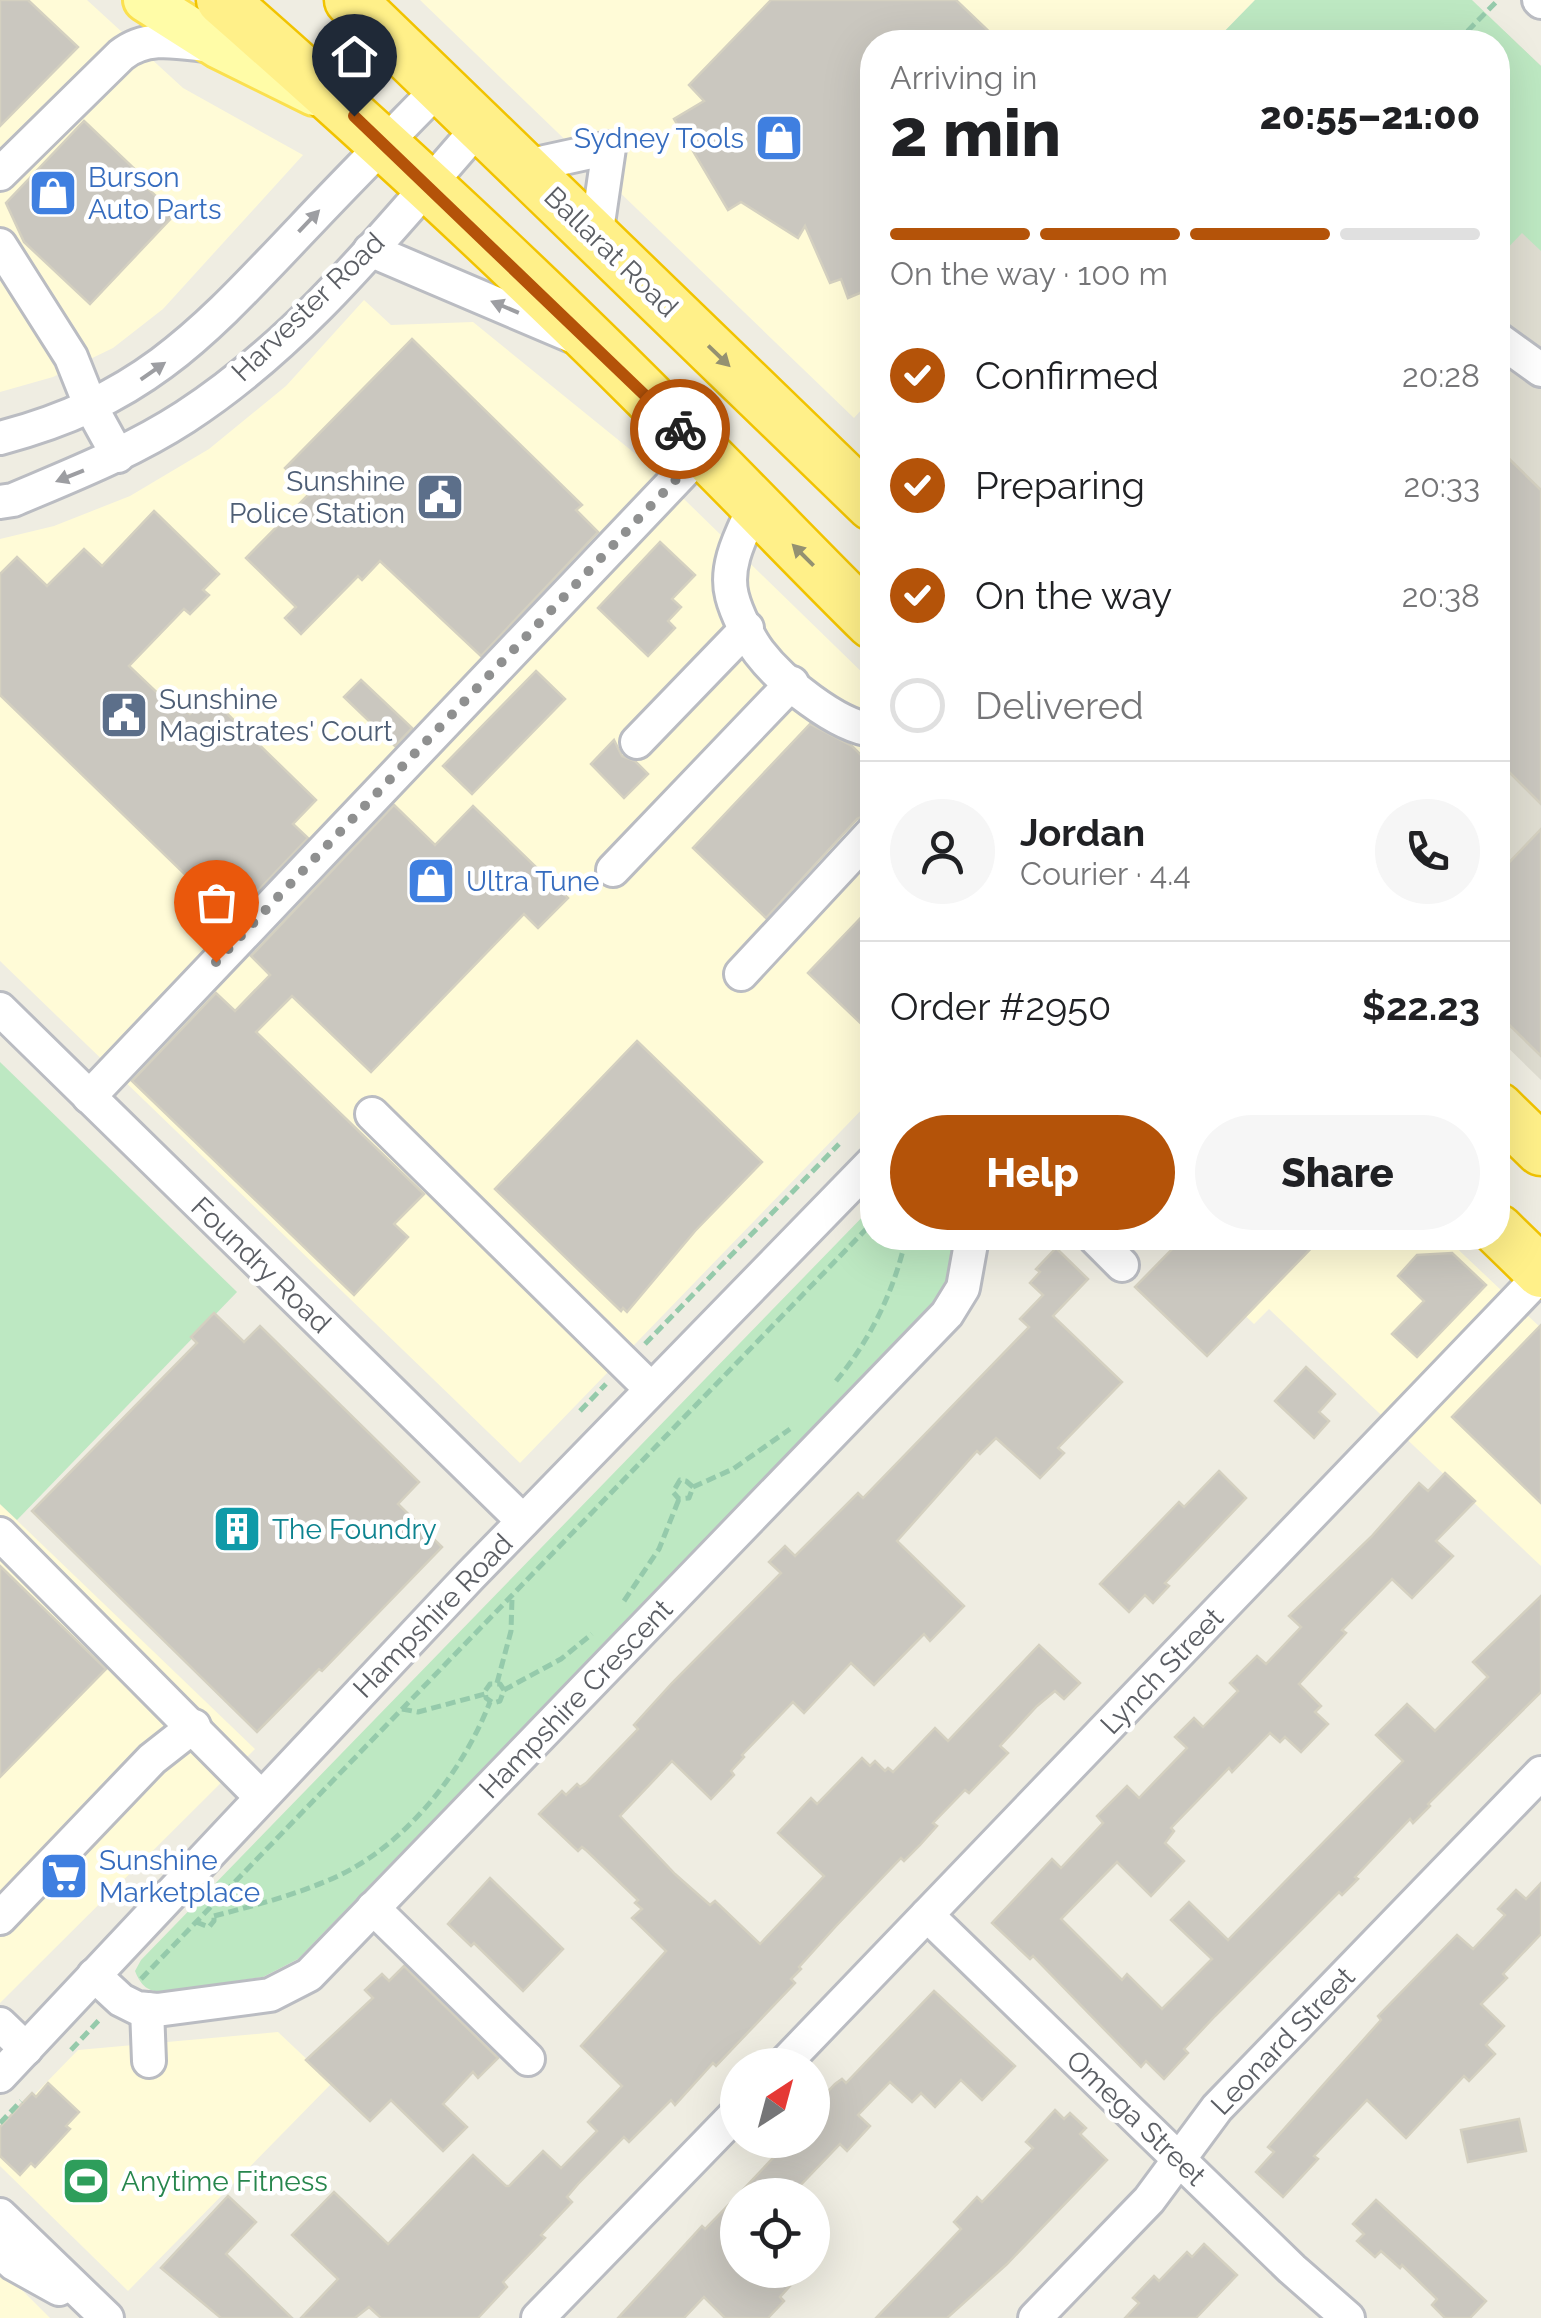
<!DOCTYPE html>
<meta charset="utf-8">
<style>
body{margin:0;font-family:Raleway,sans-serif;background:#f6f6f6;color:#202124;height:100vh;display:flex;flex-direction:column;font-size:38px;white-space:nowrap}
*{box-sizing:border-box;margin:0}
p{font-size:32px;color:#757577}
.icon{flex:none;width:55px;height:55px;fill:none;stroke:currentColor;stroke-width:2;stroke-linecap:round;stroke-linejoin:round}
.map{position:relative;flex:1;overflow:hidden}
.details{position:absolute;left:860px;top:30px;width:650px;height:1220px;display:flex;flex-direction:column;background:#fff;border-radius:40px;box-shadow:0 10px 40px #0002}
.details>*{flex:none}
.needle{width:65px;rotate:36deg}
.tools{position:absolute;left:720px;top:2048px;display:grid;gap:20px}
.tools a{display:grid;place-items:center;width:110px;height:110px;border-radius:50%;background:#fff;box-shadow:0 10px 40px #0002;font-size:50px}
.pin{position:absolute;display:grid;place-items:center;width:85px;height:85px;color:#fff;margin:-102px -42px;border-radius:50% 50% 50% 0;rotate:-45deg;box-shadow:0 0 10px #0007}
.pin .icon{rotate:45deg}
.courier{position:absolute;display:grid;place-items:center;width:100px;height:100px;margin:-50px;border:8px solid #b45309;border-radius:50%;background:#fff;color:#222;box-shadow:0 2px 12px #0007}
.summary em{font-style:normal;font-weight:800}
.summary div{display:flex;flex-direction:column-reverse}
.summary{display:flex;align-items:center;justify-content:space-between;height:170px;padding:0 30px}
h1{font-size:65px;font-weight:800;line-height:75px}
.bar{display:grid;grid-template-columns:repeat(4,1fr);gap:15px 10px;align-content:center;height:120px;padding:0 30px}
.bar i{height:12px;border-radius:8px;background:#e0e0e0}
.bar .current{background:#b45309}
.bar p{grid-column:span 4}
.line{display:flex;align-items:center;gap:25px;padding:0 30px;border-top:2px solid #e0e0e0}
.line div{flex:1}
.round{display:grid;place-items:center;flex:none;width:105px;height:105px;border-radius:52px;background:#f6f6f6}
ol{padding:0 30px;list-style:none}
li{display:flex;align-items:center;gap:30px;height:110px}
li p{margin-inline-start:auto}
li .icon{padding:10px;border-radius:50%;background:#b45309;color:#fff;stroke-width:4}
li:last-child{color:#757577}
li i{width:55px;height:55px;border:5px solid #e0e0e0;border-radius:50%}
.primary-button{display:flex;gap:20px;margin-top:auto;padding:20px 30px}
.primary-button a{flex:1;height:115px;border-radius:60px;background:#b45309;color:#fff;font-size:40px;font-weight:800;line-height:115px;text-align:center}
.primary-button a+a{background:#f6f6f6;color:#202124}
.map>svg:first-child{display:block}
</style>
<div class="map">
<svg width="1541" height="2318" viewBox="0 0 1541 2318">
<rect width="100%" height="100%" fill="#efede2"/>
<g fill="#fffbd7">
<path d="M0,0H87L183,88L303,155L163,309L113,348L53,377L0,392Z"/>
<path d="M420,0H1255L1214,42H872V398L854,418Z"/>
<path d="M364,300L391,325L473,322L648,464L872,682V1099L520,1463L0,961V539L54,526L130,496L209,449L286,386Z"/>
<path d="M1163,1238H1446L1541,1328V1566L1269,1309L1254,1324Z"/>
<path d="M0,1504L255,1749L0,2003Z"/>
<path d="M278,2032L332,2083L128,2291L0,2166V2130L78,2050Z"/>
<path d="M0,2268L50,2318H0Z"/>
</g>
<path fill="#dfddd1" d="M1504,31L1541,66V1080L1498,1038V42H1493Z"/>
<g fill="#bde8c2">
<path d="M1255,0H1472L1541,66V251L1522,233L1498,258V42H1214Z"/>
<path d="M0,1062L237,1292L17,1520L0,1504Z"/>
<path d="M872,1207V1238H954L953,1270L929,1309L298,1959L263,1977L164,1992C148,1992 141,1986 135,1971L141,1960Z"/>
</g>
<g fill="#cac7bf" stroke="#d4d0c0" stroke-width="2.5">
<path d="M0,0H28L78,47L0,126Z"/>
<path d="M771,0H956L1000,42H872V288L848,298L841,279L830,283L805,226L798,238L741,202L728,210L674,119L704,101L689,85Z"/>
<path d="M84,121L146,180L143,184L175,214L90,304L24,242L6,203Z"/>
<path d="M412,339L582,505L576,510L598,532L481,656L380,561L362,580L358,576L301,634L285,618L296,607L246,558L310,493L285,468Z"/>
<path d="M1498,448L1541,490V804L1498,761Z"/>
<path d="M154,511L219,574L203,590L209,595L190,614L184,609L129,666L171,706L176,700L190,714L208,695L316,800L293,824L308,838L231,919L0,695V574L17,557L47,586L84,549L102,566Z"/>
<path d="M660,542L695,575L672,599L681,607L668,621L675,628L648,656L598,608Z"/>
<path d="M536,671L565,699L472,794L443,766Z"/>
<path d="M361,680L412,728L395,746L344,697Z"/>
<path d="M810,724L852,746L872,766V812L857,819L766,918L693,848Z"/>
<path d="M614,740L622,756L635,761L648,774L624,798L591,764Z"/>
<path d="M394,805L435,845L473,806L568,898L538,928L524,914L371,1072L292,996L256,1032L424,1194L394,1224L408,1237L354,1295L132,1081L216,993L235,1011L270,975L251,956Z"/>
<path d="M1541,829V1056L1498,1014V874Z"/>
<path d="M872,906V1034L808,973Z"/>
<path d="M637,1041L762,1162L695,1231L627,1312L623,1308L621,1311L495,1189Z"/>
<path d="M1183,1238H1321L1207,1356L1135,1287Z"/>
<path d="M1056,1248L1088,1279L1053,1316L1122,1382L1058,1448L1064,1453L1040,1478L996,1438L980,1454L977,1451L897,1541L964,1606L930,1641L924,1634L874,1685L851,1663L804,1713L793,1702L742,1755L744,1757L731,1771L734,1775L711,1799L672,1761L620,1816L675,1874L710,1905L715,1901L760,1944L824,1876L778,1833L811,1798L817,1804L862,1758L870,1766L875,1761L885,1771L888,1768L893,1772L935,1728L948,1741L1039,1645L1080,1683L1064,1699L1055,1691L1037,1706L1000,1746L1008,1753L969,1793L965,1790L933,1823L937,1826L920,1845L904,1861L901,1858L836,1926L799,1967L801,1969L791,1979L795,1983L716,2066L713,2063L675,2105L671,2100L629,2142L624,2137L578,2184L567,2197L572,2202L541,2235L545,2238L503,2282L507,2287L478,2318H381L369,2307L355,2318H301L338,2279L292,2235L334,2192L388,2244L473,2155L506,2186H509L543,2151L561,2168L597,2131L588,2122L622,2086L581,2046L666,1951L632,1918L642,1909L635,1903L638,1900L587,1851L582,1847L578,1851L539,1814L562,1791L566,1795L577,1784L580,1787L586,1783L638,1729L634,1725L672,1683L781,1573L769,1562L785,1546L795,1556L858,1493L863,1498L1029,1327L1020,1319L1043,1295L1030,1283L1040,1272L1036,1269Z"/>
<path d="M1452,1253L1486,1285L1417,1357L1392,1334L1424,1301L1398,1276L1417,1255Z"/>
<path d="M214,1313L244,1342L260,1326L419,1482L398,1504L442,1547L322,1671L319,1669L257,1732L32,1511L197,1343L191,1337Z"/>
<path d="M1541,1325V1503L1452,1417Z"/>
<path d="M1306,1367L1335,1394L1319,1412L1329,1421L1314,1438L1275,1401Z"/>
<path d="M1219,1471L1246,1498L1165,1583L1169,1586L1153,1603L1145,1595L1129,1612L1100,1584L1179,1502L1184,1507Z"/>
<path d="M1445,1473L1475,1501L1436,1541L1453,1556L1412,1598L1392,1579L1342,1630L1346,1633L1299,1684L1321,1706L1315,1712L1328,1724L1301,1752L1285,1737L1280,1742L1270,1733L1232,1772L1229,1768L1171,1828L1174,1831L1165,1843L1184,1861L1151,1896L1117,1862L1061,1919L1122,1980L1127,1974L1162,2009L1212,1959L1171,1920L1189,1902L1228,1940L1403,1761L1376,1735L1407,1704L1435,1731L1488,1677L1473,1662L1541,1596V1692L1428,1804L1430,1806L1413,1823L1410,1819L1355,1877L1358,1879L1342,1895L1339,1892L1215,2016L1184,2049L1188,2053L1164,2079L1146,2061L1141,2067L1033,1956L1030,1959L992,1923L1052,1859L1061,1868L1103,1823L1097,1816L1127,1786L1139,1798L1187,1748L1175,1737L1194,1718L1203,1727L1238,1691L1230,1683L1257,1656L1266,1664L1301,1627L1289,1616L1371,1537L1419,1483L1428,1491Z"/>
<path d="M0,1566L106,1669L0,1777Z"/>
<path d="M490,1878L563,1949L523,1991L474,1943L471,1946L448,1924Z"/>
<path d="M1541,1883V1934L1503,1974L1507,1978L1481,2004L1504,2026L1486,2045L1495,2054L1469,2081L1464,2076L1406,2138L1367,2100L1314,2156L1318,2159L1283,2197L1256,2172L1274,2152L1268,2147L1381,2020L1378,2016L1457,1935L1473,1949L1505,1915L1498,1909L1516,1890L1526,1899Z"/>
<path d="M404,1966L498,2058L478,2078L473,2072L443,2104L467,2127L443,2151L391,2100L370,2121L306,2060L373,1998L365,1990L382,1974L389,1981Z"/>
<path d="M934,1991L1015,2066L982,2100L961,2080L935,2107L921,2093L912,2102L890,2082L858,2115L870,2126L847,2151L840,2144L791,2195H738L790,2140H812V2108L835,2084L842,2079L846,2083Z"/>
<path d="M48,2083L79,2112L66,2126L70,2129L35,2167L31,2163L20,2175L0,2156V2127L32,2093L36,2097Z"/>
<path d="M1055,2110L1064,2119L1070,2113L1086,2128L1080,2134L1107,2160L1007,2264L947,2318H876L961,2229L954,2222L977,2197L982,2202L1033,2148L1026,2142Z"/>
<path d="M1519,2119L1526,2151L1468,2162L1461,2130Z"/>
<path d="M738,2195V2270H773L790,2286L780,2297L784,2301L768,2318H725L704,2297L684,2318H618L702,2226L705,2229Z"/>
<path d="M228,2196L256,2222L226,2254L292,2318H221L161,2268Z"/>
<path d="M1376,2200L1486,2301L1470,2318H1445L1432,2305L1437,2299L1402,2265L1400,2268L1381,2251L1375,2257L1357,2241L1364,2234L1353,2224Z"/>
<path d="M1204,2244L1237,2275L1196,2318H1125L1139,2303L1133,2298L1154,2276L1159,2281L1187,2252L1192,2257Z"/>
</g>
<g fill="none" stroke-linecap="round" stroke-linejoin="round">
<g stroke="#babcc2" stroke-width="38">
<g id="minor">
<path d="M1539,0L1541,2"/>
<path d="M522,167L609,148L596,237"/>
<path d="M0,174L121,55C148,33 182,43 214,46"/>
<path d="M0,245L71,357L91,407L118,456"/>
<path d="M370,250L572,336"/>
<path d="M1498,339L1541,370"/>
<path d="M0,438C145,400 203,333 302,229C347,181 394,134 440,87"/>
<path d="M0,502L13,500C72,475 131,452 185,417C301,342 390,228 480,126"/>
<path d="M754,507C742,534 724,565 732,596C736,612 749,639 759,652C781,681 837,726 872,730"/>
<path d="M637,742L747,628"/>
<path d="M613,870L792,683"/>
<path d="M741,974L872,833"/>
<path d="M0,1009L523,1521"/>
<path d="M89,1097L703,451"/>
<path d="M372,1114L651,1389"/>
<path d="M1095,1238L1122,1265"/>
<path d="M0,1534L260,1796"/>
<path d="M373,1908L528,2059"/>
<path d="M927,1915L1292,2269L1348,2318"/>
<path d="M0,1918L152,1759L194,1726"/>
<path d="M94,1975L121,2000L137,2008L157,2010L270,1995L309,1975L947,1314L963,1288L972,1238"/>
<path d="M147,2009L149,2061"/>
<path d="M0,2024L26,2049"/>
<path d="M783,2065L1541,1275"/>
<path d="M0,2076L470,1576L872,1163"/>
<path d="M0,2215L107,2318"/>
<path d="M0,2252L14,2264L59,2289"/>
<path d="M538,2318L738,2112"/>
<path d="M1035,2318L1149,2200L1217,2108L1541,1773"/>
</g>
</g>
<g stroke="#fbe04f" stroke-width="48">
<path id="major" d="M145,0L219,47L314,94"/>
</g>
<g stroke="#f1c300" stroke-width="55">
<g id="highway">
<path d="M222,0C387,145 549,294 702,451C759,508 815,567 872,623"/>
<path d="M350,0L872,505"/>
<path d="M1498,1108L1541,1150"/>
<path d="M1498,1230L1541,1272"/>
</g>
</g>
<g stroke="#95caab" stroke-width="5" stroke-dasharray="10 5" stroke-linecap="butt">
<path d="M1457,42L1498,0"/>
<path d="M645,1344L839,1144"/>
<path d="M836,1381C871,1339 894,1291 906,1238"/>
<path d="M580,1411L606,1384"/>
<path d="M693,1487L686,1481L680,1480L673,1492L679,1499L689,1498L693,1487L733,1469L790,1429"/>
<path d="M624,1601L659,1549L679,1499"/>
<path d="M497,1683L511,1631L512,1598"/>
<path d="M504,1690L500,1684H490L485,1691L486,1698L493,1703L500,1701L504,1690L561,1659L592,1634"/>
<path d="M402,1709L418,1712L485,1694"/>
<path d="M214,1916C256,1905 300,1894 340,1875C408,1842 463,1771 490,1702"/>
<path d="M196,1922L209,1927L214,1921V1915"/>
<path d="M141,1979L872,1223"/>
<path d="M71,2050L101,2018"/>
<path d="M0,2123L21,2101"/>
</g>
<use href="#minor" stroke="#fff" stroke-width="32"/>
<use href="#major" stroke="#fffca7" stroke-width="42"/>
<use href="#highway" stroke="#fff089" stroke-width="50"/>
</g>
<defs><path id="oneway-solid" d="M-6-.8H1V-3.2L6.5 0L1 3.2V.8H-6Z" transform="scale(2.5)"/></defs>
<g fill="#9d9ea2">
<use href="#oneway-solid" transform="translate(309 221) rotate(-46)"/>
<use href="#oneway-solid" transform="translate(505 307) rotate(-157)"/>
<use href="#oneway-solid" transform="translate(153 371) rotate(-35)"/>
<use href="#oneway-solid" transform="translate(70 476) rotate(158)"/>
</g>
<g fill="#949171">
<use href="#oneway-solid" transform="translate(719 356) rotate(44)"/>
<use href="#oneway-solid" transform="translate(803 555) rotate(-135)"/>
</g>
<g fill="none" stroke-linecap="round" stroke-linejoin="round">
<path stroke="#8f9090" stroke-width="10" stroke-dasharray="0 18" d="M216,962L703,451L680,429"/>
<path stroke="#b45309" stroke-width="12" d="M354,116L680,429"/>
</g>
<defs>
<g id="shop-square" transform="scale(2.5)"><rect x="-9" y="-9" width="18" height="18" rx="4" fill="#3f7fe0" stroke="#fff"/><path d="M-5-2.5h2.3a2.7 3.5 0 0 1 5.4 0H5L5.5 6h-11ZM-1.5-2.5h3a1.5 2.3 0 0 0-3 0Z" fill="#fff"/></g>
<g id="civic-square" transform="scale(2.5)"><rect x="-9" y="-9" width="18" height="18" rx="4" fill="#5c6f8a" stroke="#fff"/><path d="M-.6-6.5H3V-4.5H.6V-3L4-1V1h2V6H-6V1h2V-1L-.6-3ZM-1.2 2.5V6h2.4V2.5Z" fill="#fff"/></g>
<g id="building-square" transform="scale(2.5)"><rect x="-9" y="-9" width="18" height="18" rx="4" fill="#0f9aa8" stroke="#fff"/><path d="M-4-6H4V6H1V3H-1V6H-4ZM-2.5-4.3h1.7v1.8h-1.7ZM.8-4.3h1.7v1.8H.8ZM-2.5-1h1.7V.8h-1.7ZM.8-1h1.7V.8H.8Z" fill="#fff"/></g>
<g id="supermarket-square" transform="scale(2.5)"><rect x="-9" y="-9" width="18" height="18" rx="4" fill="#3f7fe0" stroke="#fff"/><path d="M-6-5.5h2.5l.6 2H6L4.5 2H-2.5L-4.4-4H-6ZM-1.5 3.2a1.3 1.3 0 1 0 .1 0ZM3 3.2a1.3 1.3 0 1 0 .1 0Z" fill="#fff"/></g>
<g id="stadium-square" transform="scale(2.5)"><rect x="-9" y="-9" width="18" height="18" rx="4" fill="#2e9e5b" stroke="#fff"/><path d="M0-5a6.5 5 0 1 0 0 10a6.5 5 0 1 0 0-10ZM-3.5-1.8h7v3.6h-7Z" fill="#fff"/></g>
</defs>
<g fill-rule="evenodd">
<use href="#shop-square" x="779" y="138"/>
<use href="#shop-square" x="53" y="193"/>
<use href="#civic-square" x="440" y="497"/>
<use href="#civic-square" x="124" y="715"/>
<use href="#shop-square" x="431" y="881"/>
<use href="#building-square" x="237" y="1529"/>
<use href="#supermarket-square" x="64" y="1876"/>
<use href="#stadium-square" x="86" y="2181"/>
</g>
<g text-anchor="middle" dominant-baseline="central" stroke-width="9" stroke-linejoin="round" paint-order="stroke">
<g font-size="28" fill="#366cbe" stroke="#fff" text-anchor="start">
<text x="744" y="138" text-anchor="end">Sydney Tools</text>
<text x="88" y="177">Burson<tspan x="88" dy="32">Auto Parts</tspan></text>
<text x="466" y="881">Ultra Tune</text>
<text x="99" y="1860">Sunshine<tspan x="99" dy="32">Marketplace</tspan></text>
</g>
<g font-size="28" fill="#5b5e64" stroke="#fff">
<text transform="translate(611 252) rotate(44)">Ballarat Road</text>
<text transform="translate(308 307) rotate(-44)">Harvester Road</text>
<text transform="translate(261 1265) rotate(44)">Foundry Road</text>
<text transform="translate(433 1616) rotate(-46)">Hampshire Road</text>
<text transform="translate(1162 1671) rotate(-46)">Lynch Street</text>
<text transform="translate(576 1699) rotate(-46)">Hampshire Crescent</text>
<text transform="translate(1283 2041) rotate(-46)">Leonard Street</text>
<text transform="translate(1136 2118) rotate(44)">Omega Street</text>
</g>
<g font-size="28" fill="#4e5e75" stroke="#fff" text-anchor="end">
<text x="405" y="481">Sunshine<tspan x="405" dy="32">Police Station</tspan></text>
<text x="159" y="699" text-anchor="start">Sunshine<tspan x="159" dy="32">Magistrates' Court</tspan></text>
</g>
<g font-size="28" fill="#0d838f" stroke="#fff" text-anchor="start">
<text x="272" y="1529">The Foundry</text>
</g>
<g font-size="28" fill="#27864d" stroke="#fff" text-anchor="start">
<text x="121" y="2181">Anytime Fitness</text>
</g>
</g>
</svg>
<div class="tools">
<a><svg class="needle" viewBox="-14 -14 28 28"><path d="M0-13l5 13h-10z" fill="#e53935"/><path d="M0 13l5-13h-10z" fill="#757577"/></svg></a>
<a><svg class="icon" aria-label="locate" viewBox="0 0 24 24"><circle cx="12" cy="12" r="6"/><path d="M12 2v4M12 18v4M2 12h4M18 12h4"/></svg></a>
</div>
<div class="pin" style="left:216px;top:962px;background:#ea580c"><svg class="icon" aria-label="bag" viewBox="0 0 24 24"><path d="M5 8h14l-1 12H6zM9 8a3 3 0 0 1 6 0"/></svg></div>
<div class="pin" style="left:354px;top:116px;background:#1f2937"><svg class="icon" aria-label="home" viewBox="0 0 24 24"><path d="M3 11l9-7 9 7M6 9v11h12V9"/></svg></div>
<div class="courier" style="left:680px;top:429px"><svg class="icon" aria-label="bike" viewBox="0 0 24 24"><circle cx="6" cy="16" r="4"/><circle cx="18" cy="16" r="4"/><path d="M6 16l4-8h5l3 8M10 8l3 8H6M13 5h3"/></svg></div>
<section class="details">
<div class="summary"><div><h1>2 min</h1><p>Arriving in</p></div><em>20:55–21:00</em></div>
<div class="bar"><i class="current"></i><i class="current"></i><i class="current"></i><i></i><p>On the way · 100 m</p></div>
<ol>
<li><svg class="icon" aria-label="check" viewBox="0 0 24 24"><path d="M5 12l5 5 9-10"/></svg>Confirmed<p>20:28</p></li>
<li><svg class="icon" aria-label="check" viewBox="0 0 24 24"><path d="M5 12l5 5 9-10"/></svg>Preparing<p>20:33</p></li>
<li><svg class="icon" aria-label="check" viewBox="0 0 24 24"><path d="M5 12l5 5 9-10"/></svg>On the way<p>20:38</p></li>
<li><i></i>Delivered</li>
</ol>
<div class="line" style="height:180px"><a class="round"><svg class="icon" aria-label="person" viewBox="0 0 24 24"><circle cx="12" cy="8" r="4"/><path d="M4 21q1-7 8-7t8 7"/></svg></a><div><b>Jordan</b><p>Courier · 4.4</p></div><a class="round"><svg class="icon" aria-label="phone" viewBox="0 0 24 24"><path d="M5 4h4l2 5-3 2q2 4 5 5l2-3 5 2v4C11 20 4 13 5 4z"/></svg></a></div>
<div class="line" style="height:130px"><div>Order #2950</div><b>$22.23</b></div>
<div class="primary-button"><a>Help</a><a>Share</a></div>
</section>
</div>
